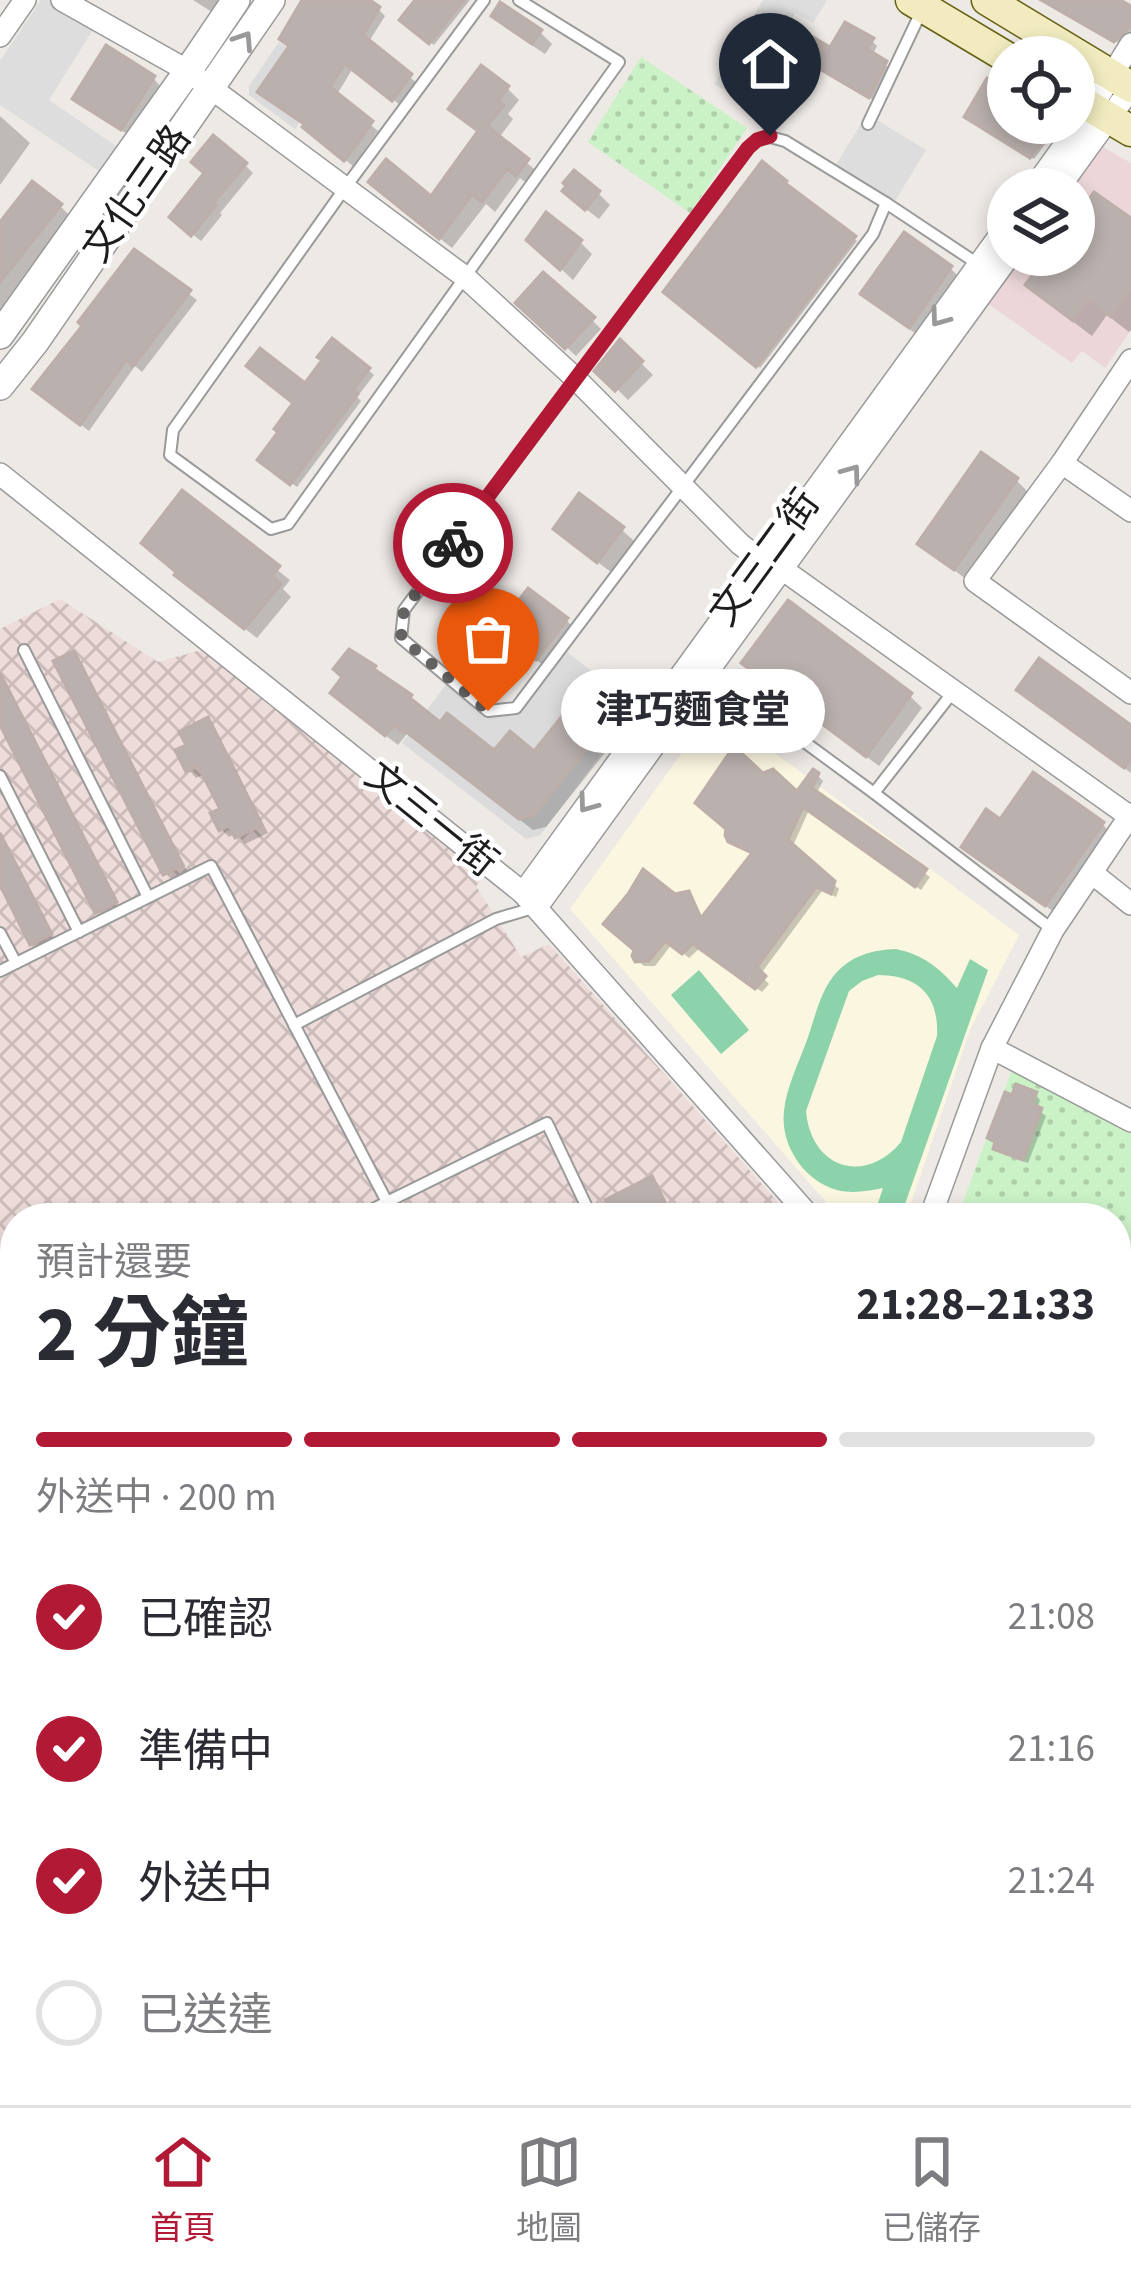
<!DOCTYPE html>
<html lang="zh-TW">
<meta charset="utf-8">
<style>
body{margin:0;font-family:"Source Sans 3","Noto Sans TC",sans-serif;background:#f7f7f7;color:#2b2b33;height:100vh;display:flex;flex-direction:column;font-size:45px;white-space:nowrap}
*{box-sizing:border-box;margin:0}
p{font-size:39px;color:#7c7c81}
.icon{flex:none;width:66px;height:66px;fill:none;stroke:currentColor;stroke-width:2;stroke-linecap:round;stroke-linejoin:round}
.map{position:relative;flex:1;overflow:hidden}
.panel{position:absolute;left:0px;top:1203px;width:1131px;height:903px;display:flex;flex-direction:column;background:#fff;border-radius:48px 48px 0 0;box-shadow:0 6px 18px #0003}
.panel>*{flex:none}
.controls{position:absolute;left:987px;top:36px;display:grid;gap:24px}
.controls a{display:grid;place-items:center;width:108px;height:108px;border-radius:50%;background:#fff;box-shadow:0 6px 18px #0003;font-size:60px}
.pin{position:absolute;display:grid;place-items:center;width:102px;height:102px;color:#fff;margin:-123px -51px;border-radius:50% 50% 50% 0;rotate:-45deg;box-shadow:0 0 12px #0007}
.pin .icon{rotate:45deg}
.courier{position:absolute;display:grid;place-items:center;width:120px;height:120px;margin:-60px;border:9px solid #b21934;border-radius:50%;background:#fff;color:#222;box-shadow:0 3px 15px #0007}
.bubble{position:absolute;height:84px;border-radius:42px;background:#fff;box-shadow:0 6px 18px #0003;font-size:39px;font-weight:700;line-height:84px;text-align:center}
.headline em{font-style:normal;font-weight:700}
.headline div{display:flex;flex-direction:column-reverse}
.headline{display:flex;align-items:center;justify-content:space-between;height:204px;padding:0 36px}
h1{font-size:78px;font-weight:700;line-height:90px}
.bar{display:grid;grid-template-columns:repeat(4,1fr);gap:18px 12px;align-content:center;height:144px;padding:0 36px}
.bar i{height:15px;border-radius:9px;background:#e1e1e2}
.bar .selected{background:#b21934}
.bar p{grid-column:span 4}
ol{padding:0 36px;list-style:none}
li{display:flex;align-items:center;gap:36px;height:132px}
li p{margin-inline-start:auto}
li .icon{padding:12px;border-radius:50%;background:#b21934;color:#fff;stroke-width:4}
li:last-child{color:#7c7c81}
li i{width:66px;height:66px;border:6px solid #e1e1e2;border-radius:50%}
.menu{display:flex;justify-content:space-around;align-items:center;height:168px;border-top:3px solid #e1e1e2;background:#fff;font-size:33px;color:#7c7c81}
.menu a{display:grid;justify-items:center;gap:6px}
.menu .selected{color:#b21934}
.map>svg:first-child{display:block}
</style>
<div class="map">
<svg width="1131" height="2105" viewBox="0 0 1131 2105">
<defs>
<pattern id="military-cross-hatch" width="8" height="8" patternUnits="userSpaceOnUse" patternTransform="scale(3)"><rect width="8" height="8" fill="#eddcda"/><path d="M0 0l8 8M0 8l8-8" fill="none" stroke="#cbbcbb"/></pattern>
<pattern id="park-dots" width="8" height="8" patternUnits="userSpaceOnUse" patternTransform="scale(3)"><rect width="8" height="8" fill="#cbf2c7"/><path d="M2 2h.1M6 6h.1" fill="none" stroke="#aecfaa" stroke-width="1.8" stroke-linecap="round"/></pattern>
</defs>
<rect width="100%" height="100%" fill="#ede9e5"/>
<g fill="#dbdbdb">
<path d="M279,42L331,78L295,129L249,95V86Z"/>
<path d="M567,652L637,706L545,829L540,835L526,839L402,743L450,679L485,706L523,707Z"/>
<path d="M1116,1519L1131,1529V1586L1116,1575Z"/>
</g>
<path fill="#ecd6d9" d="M1101,146L1131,163V330L1105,368L1082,351L1072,363L987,303L1022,255H1074V189H1070Z"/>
<path fill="#e5d8e5" d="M1116,1584L1131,1592V2076L1116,2064Z"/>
<path fill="#fbf6e0" d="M711,712H720L1019,935L970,1030L906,1218H840L570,909Z"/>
<g fill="url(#military-cross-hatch)">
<path d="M60,599L158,662L205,649L484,878L476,886L521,957L549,944L792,1218H15V1431L0,1426V629Z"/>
<path d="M15,1903V2033L0,2021V1931Z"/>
<path d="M88,2091H1035L1041,2096L1032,2105H105Z"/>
</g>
<g fill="url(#park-dots)">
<path d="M641,57L747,128L690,213L588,142Z"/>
<path d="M1015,1062L1131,1127V1459L1116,1449V1218H957Z"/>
</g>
<g fill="#8cd3ab" fill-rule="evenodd">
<path d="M896,949C924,955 938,967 957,988L970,959L988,970L900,1218H873L883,1188C867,1191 853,1194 837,1190C804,1181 780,1145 784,1111C786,1088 799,1062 807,1040C815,1018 820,990 837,972C853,955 873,950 896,949ZM878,975C918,975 939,995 937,1036L901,1142C864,1186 811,1168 806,1111L849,991L862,981Z"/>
<path d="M699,970L749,1030L721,1054L671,995Z"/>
</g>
<g fill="#ddd">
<path d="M41,0H55L94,28L49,100L116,146L99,171L0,105V61Z"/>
<path d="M763,0H827L813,23L795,13L774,49L788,57L758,110L714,84Z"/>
<path d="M867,114L926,150L893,204L834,168Z"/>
</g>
<path fill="#abd3d5" d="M1116,1271L1122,1277L1131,1279V1416L1116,1403Z"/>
<g fill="#0003">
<path d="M193,0H224L215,14Z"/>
<path d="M306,0H365L378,9L385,16L368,43L417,83L400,105L353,68L336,96L378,131L353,166L313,134L291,47Z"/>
<path d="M418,0H470L434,45L403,19Z"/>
<path d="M1044,0H1114L1131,10V32L1119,43Z"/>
<path d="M494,16L540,32L552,44L545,54L506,28Z"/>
<path d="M872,41L877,46L872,56L891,69L875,101L791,51H831Z"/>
<path d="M153,78L162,88L132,137L86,108L76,98Z"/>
<path d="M507,88L519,100L508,114L513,119L498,139L539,173L529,185L520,178L495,212L486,204L452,248L384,194L432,200L481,133L464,121Z"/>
<path d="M1008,94V123H1057L1059,126L1034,159L970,120Z"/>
<path d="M0,116L30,143L0,185Z"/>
<path d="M245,165L253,173L220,213L222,215L201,241L181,225Z"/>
<path d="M785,183L786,188L857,241L760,368L667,291Z"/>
<path d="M598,193L610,205L599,219L578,203Z"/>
<path d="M60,206L78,224L0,322V227Z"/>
<path d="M1131,222V330L1129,332L1107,315L1092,336L1047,302L1029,284L1051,255H1074V225Z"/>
<path d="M580,242L592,254L573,280L542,251Z"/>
<path d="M135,254L197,300L142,372L135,366L89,431L44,397Z"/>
<path d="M950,268L962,280L922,338L876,306L864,294Z"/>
<path d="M519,303L592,320L601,329L576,356Z"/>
<path d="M621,343L653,375L628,400L598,370Z"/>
<path d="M368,370L374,375L357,397L361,401L297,487L266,465L305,387Z"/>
<path d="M1016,480L1028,492L967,580L921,544Z"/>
<path d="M183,495L290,580L283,589L291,597L257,638L190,586Z"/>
<path d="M622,530L634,541L611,572L569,541Z"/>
<path d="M788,605L910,696L922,708L879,766L757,675L745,663Z"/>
<path d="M566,620L578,632L549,670L512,641Z"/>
<path d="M73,655L81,662L188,873L173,881L165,873Z"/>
<path d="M374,669L421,711L495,754L534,755L582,695L623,730L546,827L533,830L418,740L417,742L407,734L398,745L345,704Z"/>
<path d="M0,673L120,908L103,916L98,911L0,719Z"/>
<path d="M1020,690L1131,729V773L1032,702Z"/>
<path d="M207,721L215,728L268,833L245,844L236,833L229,837L221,829L224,810L205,774L196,778L189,770L190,746Z"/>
<path d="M817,775L823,781L816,794L930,877L921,890L809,810L792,848L839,889L836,897L822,891L760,975L769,984L762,992L700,948L689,958L672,944L655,966H644L637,960L675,897L688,894L694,900L703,920L755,854L737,847L731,840L762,777L798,796Z"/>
<path d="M1001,823L1102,824L1110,832L1054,912L972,854Z"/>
<path d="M0,832L55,940L38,949L33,943L0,879Z"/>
<path d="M1035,1094L1040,1100L1037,1109L1046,1116L1028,1163L1002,1153L990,1138Z"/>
<path d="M462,1208L471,1218H444Z"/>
<path d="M158,2091H195L184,2105H177Z"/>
<path d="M405,2091H467L461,2100L507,2096L510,2091H543L560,2105H406L407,2093Z"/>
</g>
<g fill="#bab1ae" stroke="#bdaea9" stroke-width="3">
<path d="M302,0H370L380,7L363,35L412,74L392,101L345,64L330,87L373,121L344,161L302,127L304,124L257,92L289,46L279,39Z"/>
<path d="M415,0H464L429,44L399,20Z"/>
<path d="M1041,0H1120L1131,6V25L1114,42Z"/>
<path d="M500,2L542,30L532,44L491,16Z"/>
<path d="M845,22L874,38L867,49L887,61L869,98L782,47L794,26L830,47Z"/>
<path d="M106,45L155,76L121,130L72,99Z"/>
<path d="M481,65L509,86L498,101L504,105L487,126L529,159L516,176L507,169L482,202L472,194L439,239L368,182L386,159L431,196L478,131L448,109Z"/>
<path d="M987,78L1008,91V123H1057L1030,158L964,117Z"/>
<path d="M213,135L247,163L213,203L216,205L191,236L169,217L204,173L191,162Z"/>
<path d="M762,161L787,181L785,183L856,236L756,367L663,292Z"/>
<path d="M574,170L600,191L585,210L562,191L566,186L563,183Z"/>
<path d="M32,181L62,204L0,282V222Z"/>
<path d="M1094,192L1131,218V289L1111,317L1088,300L1073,321L1025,285L1048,255H1074V220Z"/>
<path d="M546,212L582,240L560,270L526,240Z"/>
<path d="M904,232L952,266L909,328L860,294Z"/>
<path d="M134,249L191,290L133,366L126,360L80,425L32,389L82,326L78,322Z"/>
<path d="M543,272L595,317L565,349L515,303Z"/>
<path d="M332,338L370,368L353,390L358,394L290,485L257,460L278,432L274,429L293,403L246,366L260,348L305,383L322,360L317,357Z"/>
<path d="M620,339L643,361L615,391L594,371Z"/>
<path d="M981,452L1018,478L954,570L917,544Z"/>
<path d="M182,490L280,566L272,576L281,584L244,629L174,575L176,572L141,543Z"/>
<path d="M579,493L624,527L597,563L553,529Z"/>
<path d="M528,588L568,618L536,660L496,630Z"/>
<path d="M788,600L912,693L866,757L741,663Z"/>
<path d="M349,649L376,666L374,669L412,695L410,698L440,722L447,713L494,750L510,731L534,751L582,691L613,716L534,815L519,819L405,731L403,732L394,725L385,736L330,693L342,677L333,669Z"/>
<path d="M74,651L183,865L163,875L53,661Z"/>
<path d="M1039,658L1131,725V759L1124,768L1016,690Z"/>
<path d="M0,673L117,902L95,913L0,725Z"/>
<path d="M208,717L262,825L235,838L229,826L219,831L210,813L220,809L198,766L186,772L175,750L186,745L179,732Z"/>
<path d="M734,746L763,773L773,769L797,791L813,769L819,773L812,788L927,869L915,887L803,807L788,840L835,881L831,894L816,887L757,967L766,976L755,989L693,944L682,954L665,941L649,961L635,962L632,956L634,950L603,924L628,894L643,869L675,894L689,891L701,918L752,853L728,842L725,835L726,829L695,803Z"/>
<path d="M1033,772L1104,822L1045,906L961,847L986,809L1000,819Z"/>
<path d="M0,833L52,934L30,945L0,885Z"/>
<path d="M1016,1084L1037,1092L1032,1104L1042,1108L1023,1160L993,1149L995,1142L987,1138L1005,1092L1012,1095Z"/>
<path d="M652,1176L673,1218H614L605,1200Z"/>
<path d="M405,2091H460L483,2105H393Z"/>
<path d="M507,2091H548L567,2105H498Z"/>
</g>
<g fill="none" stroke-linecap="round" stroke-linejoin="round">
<g stroke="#9a9a9a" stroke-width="14">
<g id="service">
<path d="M484,0L345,188L173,430L170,455L271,529L288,524L619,62L519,0"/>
<path d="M868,124L922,10"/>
<path d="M770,137L785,141L886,203L873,234L516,708L488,711L401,638L404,610L748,148L757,140Z"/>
<path d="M886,203L978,264"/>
<path d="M24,650L148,897"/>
<path d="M705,669L874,793L1053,930"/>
<path d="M0,776L79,932"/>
<path d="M874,793L953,692"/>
<path d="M0,933L16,963"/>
<path d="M0,971L211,866L387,1202L356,1218"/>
<path d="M294,1025L496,919L533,908"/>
<path d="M395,1218L387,1202L547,1123L592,1218"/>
<path d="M0,1271L15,1300"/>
<path d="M0,1752L15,1736"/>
<path d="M0,1975L15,1954"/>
<path d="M302,2091L321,2105"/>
<path d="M592,2091L610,2105"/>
<path d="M228,2105L237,2091"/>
<path d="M901,2105L910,2093L922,2091"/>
</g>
</g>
<g stroke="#9a9a9a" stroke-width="24">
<g id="minor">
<path d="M62,0L188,71L465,277L575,378L740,544L763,562L782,569L1129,816"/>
<path d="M0,36L25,0"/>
<path d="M1033,189L1092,107L1131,44"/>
<path d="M1058,189L1131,88"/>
<path d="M1131,360L1062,463L975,581L1131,693"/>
<path d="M1062,463L1131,511"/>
<path d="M0,474L523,893L811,1218"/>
<path d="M1092,873L1131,904"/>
<path d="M523,893L1008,224"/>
<path d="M537,907L1010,255"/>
<path d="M992,1048L1131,1121"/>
<path d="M930,1218L992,1048L1053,930L1131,814"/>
<path d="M0,1444L15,1450"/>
<path d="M1116,1494L1130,1476"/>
<path d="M0,1897L15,1873"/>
<path d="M1116,2088L1131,2099"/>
</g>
</g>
<g stroke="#9a9a9a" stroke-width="30">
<g id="tertiary">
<path d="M0,335L188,71L236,0"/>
<path d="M0,386L35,342L271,0"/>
</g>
</g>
<g stroke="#666113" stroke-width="33">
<g id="secondary">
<path d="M911,0L1008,58"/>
<path d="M987,0L1131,87"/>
<path d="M1074,97L1131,131"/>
</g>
</g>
<use href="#service" stroke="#fff" stroke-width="10"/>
<use href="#minor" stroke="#fff" stroke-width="21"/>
<use href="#tertiary" stroke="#fff" stroke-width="27"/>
<use href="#secondary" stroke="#f1ebbf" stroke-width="30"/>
</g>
<defs><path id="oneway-chevron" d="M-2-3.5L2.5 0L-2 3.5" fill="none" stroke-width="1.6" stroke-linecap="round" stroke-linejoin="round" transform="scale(3)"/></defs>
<g stroke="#999">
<use href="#oneway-chevron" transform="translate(244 40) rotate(-57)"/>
<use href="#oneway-chevron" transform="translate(939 318) rotate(126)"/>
<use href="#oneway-chevron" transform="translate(852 473) rotate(-54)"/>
<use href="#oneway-chevron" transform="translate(587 804) rotate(126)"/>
</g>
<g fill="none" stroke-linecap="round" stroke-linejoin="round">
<path stroke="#666463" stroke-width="12" stroke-dasharray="0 21.6" d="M453,543L404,610L401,638L488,711"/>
<path stroke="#b21934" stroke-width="15" d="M453,543L748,148L757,140L770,136"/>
</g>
<g text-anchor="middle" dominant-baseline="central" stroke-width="9" stroke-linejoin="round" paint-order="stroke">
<g font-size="39" fill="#1d1d1d" stroke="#fff">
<text transform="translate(137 194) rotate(-55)">文化三路</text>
<text transform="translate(765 558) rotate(-54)">文三二街</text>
<text transform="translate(431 820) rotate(39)">文三一街</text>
</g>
</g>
</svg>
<div class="controls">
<a><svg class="icon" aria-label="locate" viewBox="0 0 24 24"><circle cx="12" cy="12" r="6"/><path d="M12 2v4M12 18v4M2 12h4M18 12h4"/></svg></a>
<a><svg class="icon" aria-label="layers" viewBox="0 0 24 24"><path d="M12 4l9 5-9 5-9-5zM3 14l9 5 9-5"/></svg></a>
</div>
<div class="pin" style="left:488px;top:711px;background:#ea580c"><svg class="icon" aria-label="bag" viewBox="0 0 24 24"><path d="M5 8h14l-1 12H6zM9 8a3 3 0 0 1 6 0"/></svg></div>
<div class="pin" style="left:770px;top:136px;background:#1f2937"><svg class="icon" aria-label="home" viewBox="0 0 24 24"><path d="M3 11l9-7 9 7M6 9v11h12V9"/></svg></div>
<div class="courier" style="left:453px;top:543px"><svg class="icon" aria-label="bike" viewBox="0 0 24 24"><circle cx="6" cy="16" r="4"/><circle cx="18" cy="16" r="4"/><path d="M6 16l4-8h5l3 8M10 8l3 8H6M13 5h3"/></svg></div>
<div class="bubble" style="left:561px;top:669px;width:264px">津巧麵食堂</div>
<section class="panel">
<div class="headline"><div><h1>2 分鐘</h1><p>預計還要</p></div><em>21:28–21:33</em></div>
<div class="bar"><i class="selected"></i><i class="selected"></i><i class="selected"></i><i></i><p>外送中 · 200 m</p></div>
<ol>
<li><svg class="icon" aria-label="check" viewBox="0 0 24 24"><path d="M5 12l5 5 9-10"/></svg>已確認<p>21:08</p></li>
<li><svg class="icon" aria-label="check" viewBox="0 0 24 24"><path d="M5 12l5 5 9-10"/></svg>準備中<p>21:16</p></li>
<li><svg class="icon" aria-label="check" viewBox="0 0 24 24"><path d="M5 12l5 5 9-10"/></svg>外送中<p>21:24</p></li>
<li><i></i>已送達</li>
</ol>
</section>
</div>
<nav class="menu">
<a class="selected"><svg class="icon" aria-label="home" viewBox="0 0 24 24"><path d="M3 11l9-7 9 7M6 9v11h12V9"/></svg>首頁</a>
<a><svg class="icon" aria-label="map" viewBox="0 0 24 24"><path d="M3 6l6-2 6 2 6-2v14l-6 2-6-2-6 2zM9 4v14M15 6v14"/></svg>地圖</a>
<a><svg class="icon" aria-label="saved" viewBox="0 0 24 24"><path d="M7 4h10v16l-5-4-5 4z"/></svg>已儲存</a>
</nav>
